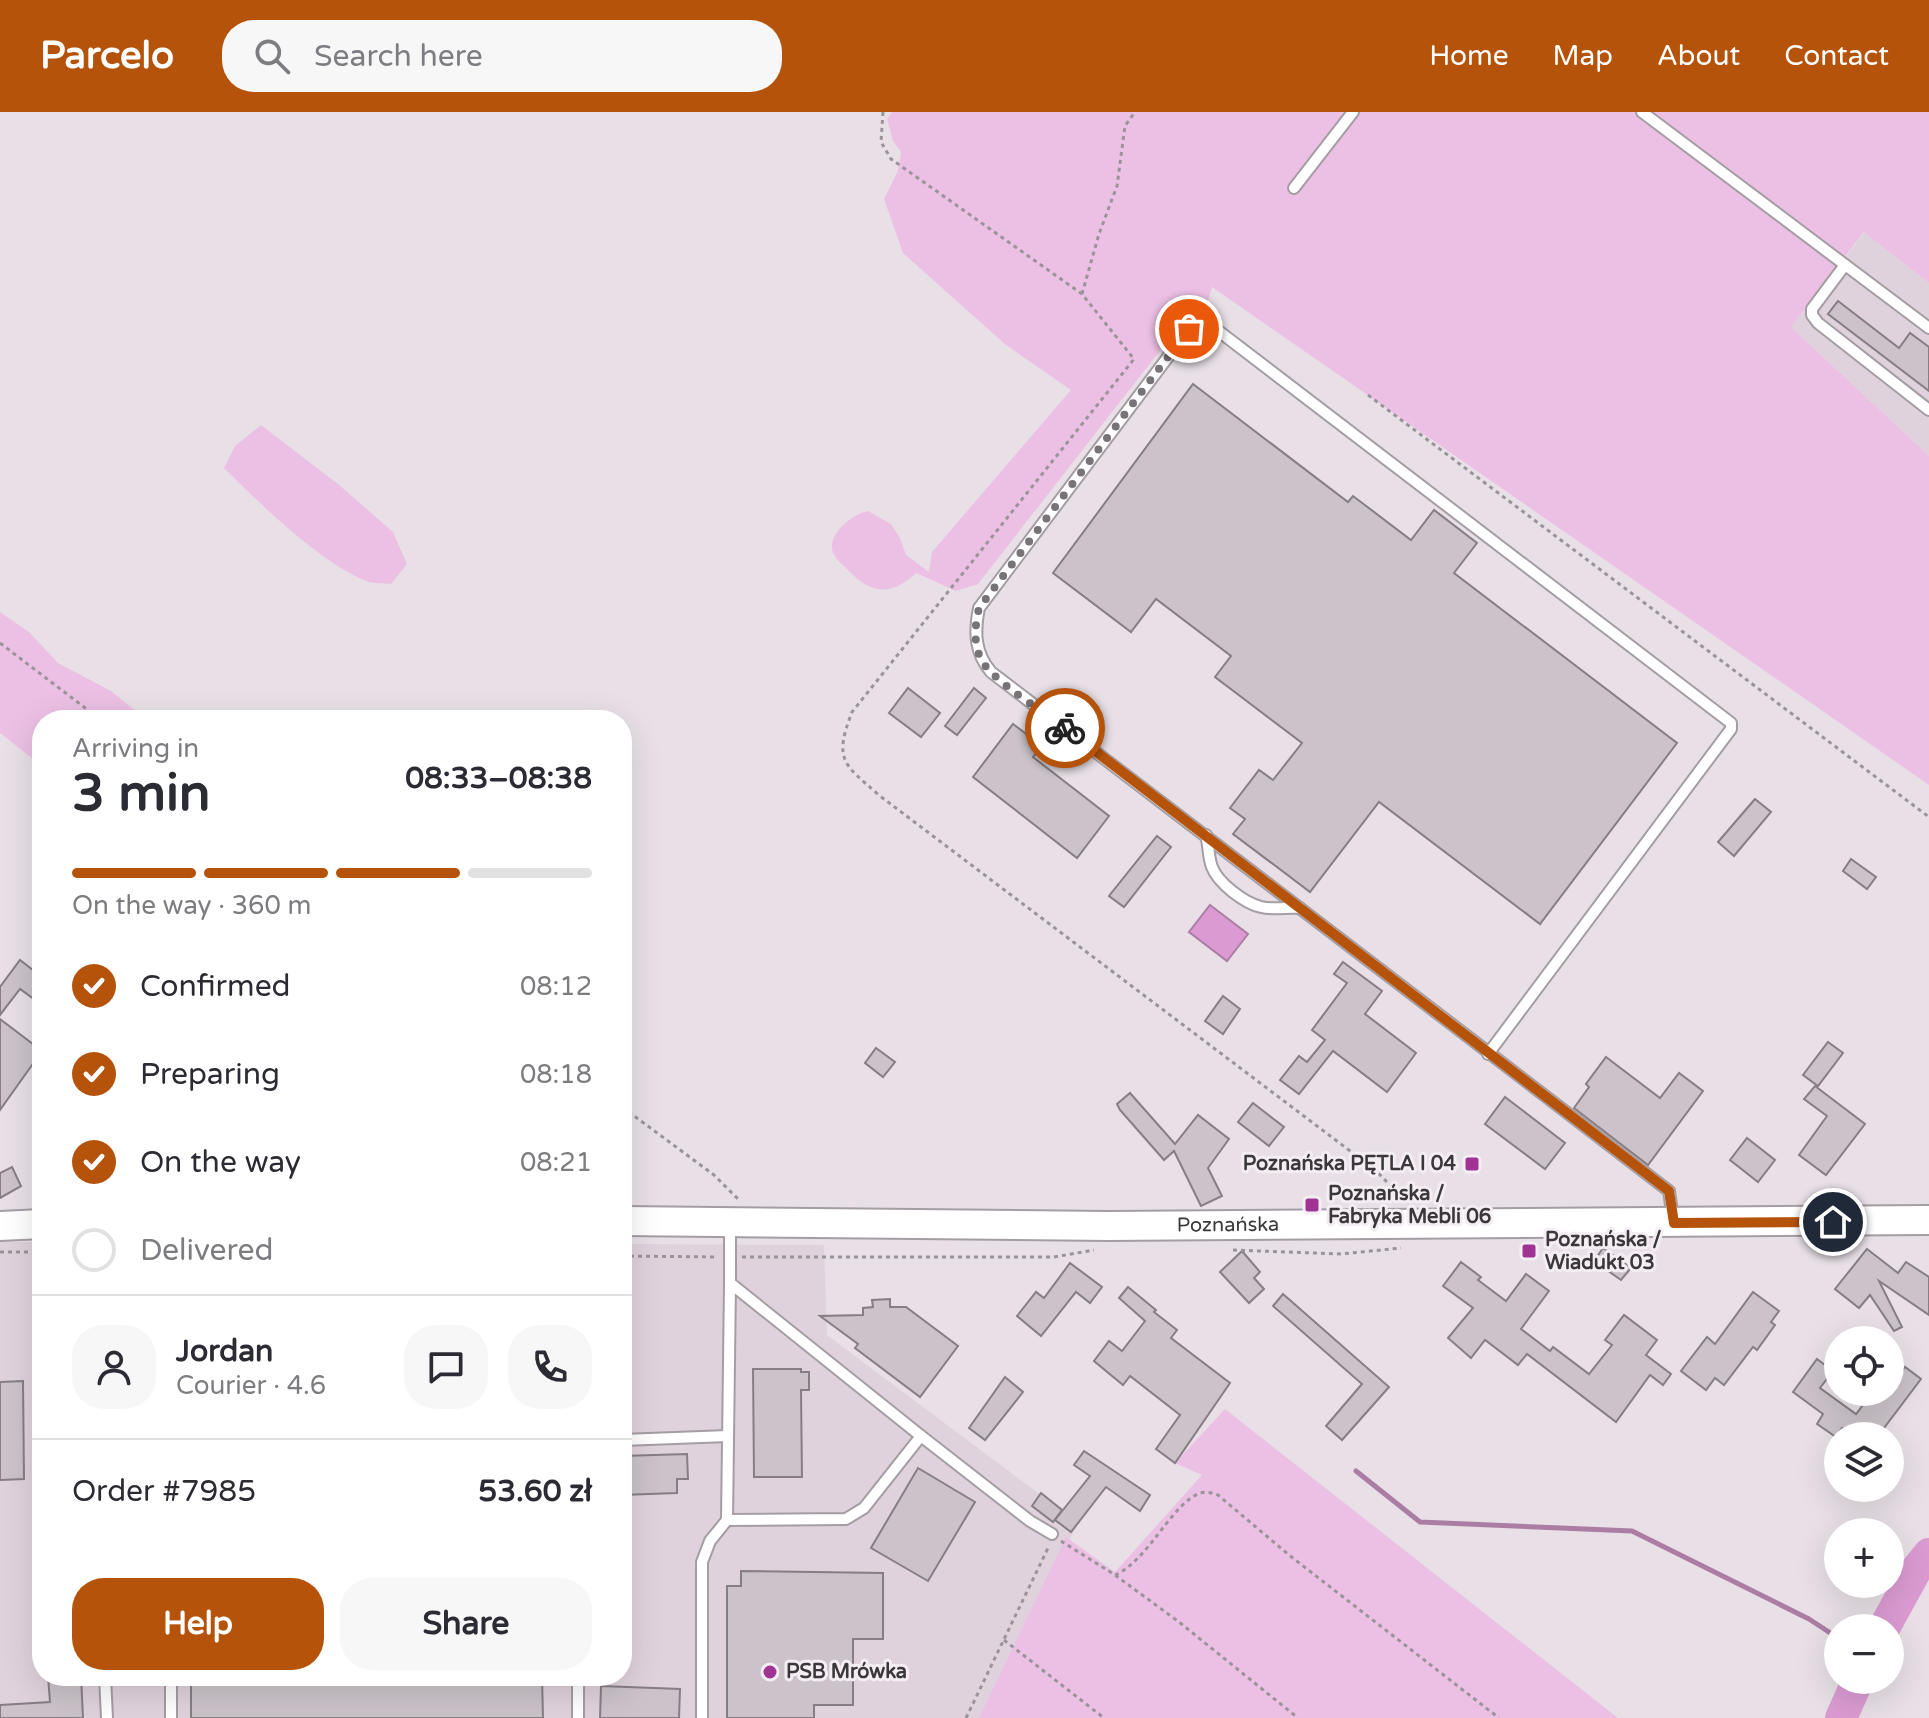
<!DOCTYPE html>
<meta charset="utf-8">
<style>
body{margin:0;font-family:"Varela Round",sans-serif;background:#f7f7f7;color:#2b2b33;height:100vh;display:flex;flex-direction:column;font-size:30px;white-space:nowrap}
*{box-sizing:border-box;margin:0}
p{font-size:26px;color:#7c7c81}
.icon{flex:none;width:44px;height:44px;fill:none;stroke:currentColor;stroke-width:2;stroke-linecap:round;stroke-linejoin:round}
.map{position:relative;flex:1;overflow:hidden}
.details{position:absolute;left:32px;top:598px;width:600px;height:976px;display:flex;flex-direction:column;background:#fff;border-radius:32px;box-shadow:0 8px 32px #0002}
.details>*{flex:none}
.controls{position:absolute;left:1824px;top:1214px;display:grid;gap:16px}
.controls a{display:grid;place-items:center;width:80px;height:80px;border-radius:50%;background:#fff;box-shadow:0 8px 32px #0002;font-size:40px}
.pin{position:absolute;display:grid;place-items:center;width:68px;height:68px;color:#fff;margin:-34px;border:4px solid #fff;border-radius:50%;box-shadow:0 2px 8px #0007}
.courier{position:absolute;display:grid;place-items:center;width:80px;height:80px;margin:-40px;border:6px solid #b45309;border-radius:50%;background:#fff;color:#222;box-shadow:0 2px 10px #0007}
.overview em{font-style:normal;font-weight:700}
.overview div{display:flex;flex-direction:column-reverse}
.overview{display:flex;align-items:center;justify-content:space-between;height:136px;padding:0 40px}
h1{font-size:52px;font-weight:700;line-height:60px}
.bar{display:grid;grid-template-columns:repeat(4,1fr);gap:12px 8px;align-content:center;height:96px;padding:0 40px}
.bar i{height:10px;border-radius:6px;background:#e1e1e2}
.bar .selected{background:#b45309}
.bar p{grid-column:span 4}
.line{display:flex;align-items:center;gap:20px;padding:0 40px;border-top:2px solid #e1e1e2}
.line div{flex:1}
.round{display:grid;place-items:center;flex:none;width:84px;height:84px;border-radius:32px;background:#f7f7f7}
ol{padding:0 40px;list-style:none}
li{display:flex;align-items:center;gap:24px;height:88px}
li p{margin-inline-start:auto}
li .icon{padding:8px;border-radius:50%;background:#b45309;color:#fff;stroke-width:4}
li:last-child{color:#7c7c81}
li i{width:44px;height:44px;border:4px solid #e1e1e2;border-radius:50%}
.button{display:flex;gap:16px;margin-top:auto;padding:16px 40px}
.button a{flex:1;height:92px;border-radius:32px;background:#b45309;color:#fff;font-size:32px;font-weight:700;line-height:92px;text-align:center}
.button a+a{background:#f7f7f7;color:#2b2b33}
header{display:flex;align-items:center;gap:48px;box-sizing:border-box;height:112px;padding:0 40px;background:#b45309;color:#fff}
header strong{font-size:38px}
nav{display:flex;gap:44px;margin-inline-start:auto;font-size:28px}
.search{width:560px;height:72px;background:#f7f7f7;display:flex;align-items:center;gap:20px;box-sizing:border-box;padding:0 28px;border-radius:32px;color:#7c7c81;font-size:30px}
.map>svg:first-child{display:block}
</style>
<header>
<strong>Parcelo</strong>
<div class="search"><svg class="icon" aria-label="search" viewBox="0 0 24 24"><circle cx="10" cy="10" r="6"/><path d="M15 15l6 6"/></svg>Search here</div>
<nav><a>Home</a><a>Map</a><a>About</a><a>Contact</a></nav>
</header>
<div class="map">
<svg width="1929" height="1606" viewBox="0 0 1929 1606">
<rect width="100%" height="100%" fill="#e8e0e6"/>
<g fill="#e0d2dd">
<path d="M1865,120L1929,171V344L1791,215Z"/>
<path d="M0,1130H42V1564H622V1132L824,1133L827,1223L1078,1411L982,1606H0Z"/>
</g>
<g fill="#ecc0e4">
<path d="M892,0H1929V171L1864,120L1791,215L1929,344V673L1212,175L1207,193L1180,213L978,472L956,479L916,461C891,485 870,482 847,457C843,453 837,448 834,443C824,424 852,402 868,399L891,412L900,426L906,443L929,460L932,440L1071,278L1006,233L903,141L884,87L898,59L901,40L893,29L887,7Z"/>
<path d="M261,313L338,372L393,420L407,452L391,472C383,471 373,472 366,469C321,451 259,391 224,356L235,334Z"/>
<path d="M0,500L29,520L58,551L111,579L147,608H42V654L0,621Z"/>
<path d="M1225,1297L1618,1606H979L1066,1425L1115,1460L1202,1363L1175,1351Z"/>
</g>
<path fill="#db9bd2" stroke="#ab7da4" stroke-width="2" d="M1210,793L1248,822L1227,849L1189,820Z"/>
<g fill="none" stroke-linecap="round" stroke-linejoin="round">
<path stroke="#ab7da4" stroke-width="5" d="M1356,1359L1420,1410L1632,1419L1809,1507L1838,1526"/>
<g stroke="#db9bd2" stroke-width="32">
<path d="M1884,1516L1916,1458L1929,1442"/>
<path d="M1841,1606L1858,1568"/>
</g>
</g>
<g fill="#cbc3c9" stroke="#867e84" stroke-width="2">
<path d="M1838,189L1899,236L1910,221L1929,235V279L1828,202Z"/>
<path d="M1193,272L1348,390L1353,384L1411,428L1434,398L1477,431L1454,461L1677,631L1540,812L1379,690L1310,780L1233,722L1245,707L1230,696L1259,658L1273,668L1302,631L1215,565L1231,544L1156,487L1131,520L1053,461Z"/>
<path d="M908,576L940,601L921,625L889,601Z"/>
<path d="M974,576L986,586L957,623L945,614Z"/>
<path d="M1013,612L1042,634L1033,645L1109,704L1077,746L973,665Z"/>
<path d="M1755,687L1771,700L1734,744L1718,730Z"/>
<path d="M1157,724L1171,735L1124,795L1109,784Z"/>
<path d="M1851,747L1876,765L1867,777L1843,759Z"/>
<path d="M20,848L42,865V893L20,877L0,903V875Z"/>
<path d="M1343,850L1382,879L1365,902L1416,941L1387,980L1333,939L1299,982L1280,968L1299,944L1307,950L1325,928L1312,918L1347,871L1334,862Z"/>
<path d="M1223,884L1240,897L1223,922L1205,909Z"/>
<path d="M0,907L42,939L0,998Z"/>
<path d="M1828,930L1843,941L1818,974L1803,963Z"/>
<path d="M876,936L895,950L883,965L865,951Z"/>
<path d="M1606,945L1660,986L1679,961L1703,979L1648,1053L1574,996L1589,975L1586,972Z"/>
<path d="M1815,974L1865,1012L1826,1063L1799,1043L1827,1004L1804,987Z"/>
<path d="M1130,981L1175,1032L1198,1003L1229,1027L1208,1056L1222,1084L1201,1094L1174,1039L1164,1048L1120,998L1117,992Z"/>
<path d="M1505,985L1565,1031L1545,1057L1485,1012Z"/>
<path d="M1253,991L1284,1015L1269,1034L1238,1010Z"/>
<path d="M1747,1026L1775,1048L1758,1070L1730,1048Z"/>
<path d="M12,1055L21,1074L0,1086V1061Z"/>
<path d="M1603,1136L1631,1156L1621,1168L1594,1149Z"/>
<path d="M1867,1137L1898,1161L1906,1150L1929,1165V1203L1879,1169L1902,1215L1894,1219L1870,1183L1859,1196L1835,1177Z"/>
<path d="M1242,1139L1260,1160L1254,1166L1264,1177L1249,1191L1220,1160Z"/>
<path d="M1461,1150L1481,1165L1478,1168L1506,1189L1526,1162L1549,1179L1521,1217L1550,1239L1553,1235L1589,1262L1612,1233L1605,1228L1624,1203L1657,1228L1646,1243L1671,1262L1663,1273L1650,1263L1616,1310L1527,1242L1518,1253L1485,1228L1471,1246L1448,1226L1473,1196L1443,1174Z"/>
<path d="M1070,1151L1102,1175L1090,1191L1076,1180L1041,1224L1017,1204L1036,1180L1044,1186Z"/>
<path d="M1128,1175L1156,1198L1154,1200L1177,1218L1171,1226L1230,1271L1175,1351L1156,1337L1180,1303L1130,1264L1123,1273L1094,1249L1109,1229L1122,1239L1145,1209L1119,1186Z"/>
<path d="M1753,1180L1779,1199L1771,1210L1775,1213L1757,1238L1753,1235L1724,1273L1715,1266L1706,1278L1681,1259L1707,1225L1715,1232Z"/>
<path d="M1283,1182L1389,1275L1342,1328L1326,1314L1362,1272L1273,1194Z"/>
<path d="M890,1187V1195H906L958,1234L920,1285L855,1236L858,1232L820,1204L863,1203V1196L873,1195L872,1188Z"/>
<path d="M1817,1247L1833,1259L1820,1276L1856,1302L1873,1280H1890V1275L1905,1255L1921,1267L1878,1324H1853L1842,1316L1836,1325L1817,1312L1823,1302L1793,1280Z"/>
<path d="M753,1257H801V1260H809V1278H801L802,1365H754Z"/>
<path d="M1005,1265L1023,1280L985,1328L969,1316Z"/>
<path d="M23,1269L24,1367L0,1368V1270Z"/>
<path d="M1084,1339L1150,1383L1140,1399L1106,1375L1071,1420L1055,1408L1090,1364L1074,1353Z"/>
<path d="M687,1342L688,1367H677V1381L622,1383V1344Z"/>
<path d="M918,1356L975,1390L928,1469L871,1436Z"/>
<path d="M1041,1381L1062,1398L1053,1410L1032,1394Z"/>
<path d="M741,1459L883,1461V1527H853V1593H814V1606H727V1474H741Z"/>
<path d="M48,1564H81L83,1606H0V1593L50,1590Z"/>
<path d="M191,1564H542L543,1606H191Z"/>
<path d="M601,1574L680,1577L679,1606H600Z"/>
</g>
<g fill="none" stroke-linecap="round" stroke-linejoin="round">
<g stroke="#a49da3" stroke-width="14">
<g id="lane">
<path d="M1642,0L1929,216"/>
<path d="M1294,76L1353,0"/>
<path d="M1845,153L1812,197V203L1818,211L1929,298"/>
<path d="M1206,723C1209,733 1208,745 1212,755C1218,771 1244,791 1261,795C1273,798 1287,795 1300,796"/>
<path d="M1488,942L1731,617V611L1212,214L1197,212L1189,217L979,496C974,521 975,541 991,560C1218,732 1443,906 1669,1079L1673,1107"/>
<path d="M730,1113V1171L921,1324L1030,1409L1052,1422"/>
<path d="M622,1328L728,1324"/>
<path d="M727,1408L846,1407L864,1396L921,1324"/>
<path d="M105,1564L107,1606"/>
<path d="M171,1564V1606"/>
<path d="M578,1606V1564"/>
<path d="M702,1606V1450L710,1429L727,1408L730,1171"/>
</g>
</g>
<g stroke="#a49da3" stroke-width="32">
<g id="secondary">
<path id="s1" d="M622,1109L1108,1114L1929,1108"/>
<path d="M0,1114L42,1112"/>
</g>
</g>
<g stroke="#9a9499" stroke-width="3" stroke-dasharray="4 4" stroke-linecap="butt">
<path d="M883,0L881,30L891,47L1082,182L1134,247L852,600C833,649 844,652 880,684L1374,1057L1405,1088"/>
<path d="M1082,182L1099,122L1117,74L1125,14L1135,0"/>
<path d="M1368,283L1929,705"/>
<path d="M0,531L101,608"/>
<path d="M622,995L714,1063L738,1087"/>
<path d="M1233,1138L1341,1142L1401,1136"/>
<path d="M0,1140H42"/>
<path d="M622,1144L718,1145"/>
<path d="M742,1145H1054L1094,1138"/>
<path d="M1061,1429L1115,1463L1179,1510L1298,1606"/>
<path d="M1115,1463C1149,1448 1171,1392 1200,1381C1206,1379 1212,1381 1218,1383L1289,1443L1499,1606"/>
<path d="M1004,1528L1104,1606"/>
<path d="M966,1606L1049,1434"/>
</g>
<use href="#lane" stroke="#fff" stroke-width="10"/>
<use href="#secondary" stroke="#fff" stroke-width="28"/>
</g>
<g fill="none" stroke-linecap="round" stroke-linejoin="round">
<path stroke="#787376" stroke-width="8" stroke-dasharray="0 14.4" d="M1065,616C1045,601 990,567 981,547C973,531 975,513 979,496L1189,217"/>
<path stroke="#b45309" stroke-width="10" d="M1065,616L1669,1079L1674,1111L1833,1110"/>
</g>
<g fill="#9f3494" stroke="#f5edf4" stroke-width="3">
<rect x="1464" y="1044" width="16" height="16" rx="4"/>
<rect x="1304" y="1085" width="16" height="16" rx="4"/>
<rect x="1521" y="1131" width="16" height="16" rx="4"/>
<circle cx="770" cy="1560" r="8"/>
</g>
<g text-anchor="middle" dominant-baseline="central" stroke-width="6" stroke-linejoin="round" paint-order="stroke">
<g font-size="20" font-weight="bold" fill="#3b383a" stroke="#f5edf4" text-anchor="start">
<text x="1456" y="1052" text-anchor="end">Poznańska PĘTLA I 04</text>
<text x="1328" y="1082">Poznańska /<tspan x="1328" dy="23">Fabryka Mebli 06</tspan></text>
<text x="1545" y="1128">Poznańska /<tspan x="1545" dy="23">Wiadukt 03</tspan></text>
<text x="786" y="1560">PSB Mrówka</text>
</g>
<g font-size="20" fill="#3b383a" stroke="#f5edf4">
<text stroke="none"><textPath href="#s1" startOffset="606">Poznańska</textPath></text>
</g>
</g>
</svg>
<div class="controls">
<a><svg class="icon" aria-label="locate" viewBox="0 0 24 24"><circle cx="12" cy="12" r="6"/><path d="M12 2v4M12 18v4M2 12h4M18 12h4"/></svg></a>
<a><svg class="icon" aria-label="layers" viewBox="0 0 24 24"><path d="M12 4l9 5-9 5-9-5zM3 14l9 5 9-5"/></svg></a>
<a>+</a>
<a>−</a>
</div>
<div class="pin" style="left:1189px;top:217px;background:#ea580c"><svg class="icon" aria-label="bag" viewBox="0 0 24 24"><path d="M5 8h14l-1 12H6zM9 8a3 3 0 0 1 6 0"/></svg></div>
<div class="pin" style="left:1833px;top:1110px;background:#1f2937"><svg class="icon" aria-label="home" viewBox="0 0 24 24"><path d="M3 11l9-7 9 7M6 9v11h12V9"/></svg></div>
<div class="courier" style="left:1065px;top:616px"><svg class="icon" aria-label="bike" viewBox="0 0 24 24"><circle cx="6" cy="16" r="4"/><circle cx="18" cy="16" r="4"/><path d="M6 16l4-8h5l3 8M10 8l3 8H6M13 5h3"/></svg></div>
<section class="details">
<div class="overview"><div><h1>3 min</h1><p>Arriving in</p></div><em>08:33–08:38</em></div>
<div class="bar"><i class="selected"></i><i class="selected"></i><i class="selected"></i><i></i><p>On the way · 360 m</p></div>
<ol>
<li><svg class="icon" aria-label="check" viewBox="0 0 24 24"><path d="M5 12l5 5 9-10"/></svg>Confirmed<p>08:12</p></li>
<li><svg class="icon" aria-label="check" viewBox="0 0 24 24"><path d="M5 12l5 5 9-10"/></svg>Preparing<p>08:18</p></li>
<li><svg class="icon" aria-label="check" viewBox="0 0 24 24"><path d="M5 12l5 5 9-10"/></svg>On the way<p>08:21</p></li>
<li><i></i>Delivered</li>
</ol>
<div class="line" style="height:144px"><a class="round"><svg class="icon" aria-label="person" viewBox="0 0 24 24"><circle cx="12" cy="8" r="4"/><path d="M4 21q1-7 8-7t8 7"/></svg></a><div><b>Jordan</b><p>Courier · 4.6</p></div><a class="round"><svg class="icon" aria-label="chat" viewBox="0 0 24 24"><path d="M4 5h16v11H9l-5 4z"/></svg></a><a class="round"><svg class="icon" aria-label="phone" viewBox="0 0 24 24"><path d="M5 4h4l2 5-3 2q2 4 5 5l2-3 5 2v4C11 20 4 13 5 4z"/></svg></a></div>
<div class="line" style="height:104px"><div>Order #7985</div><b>53.60 zł</b></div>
<div class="button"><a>Help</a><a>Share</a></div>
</section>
</div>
